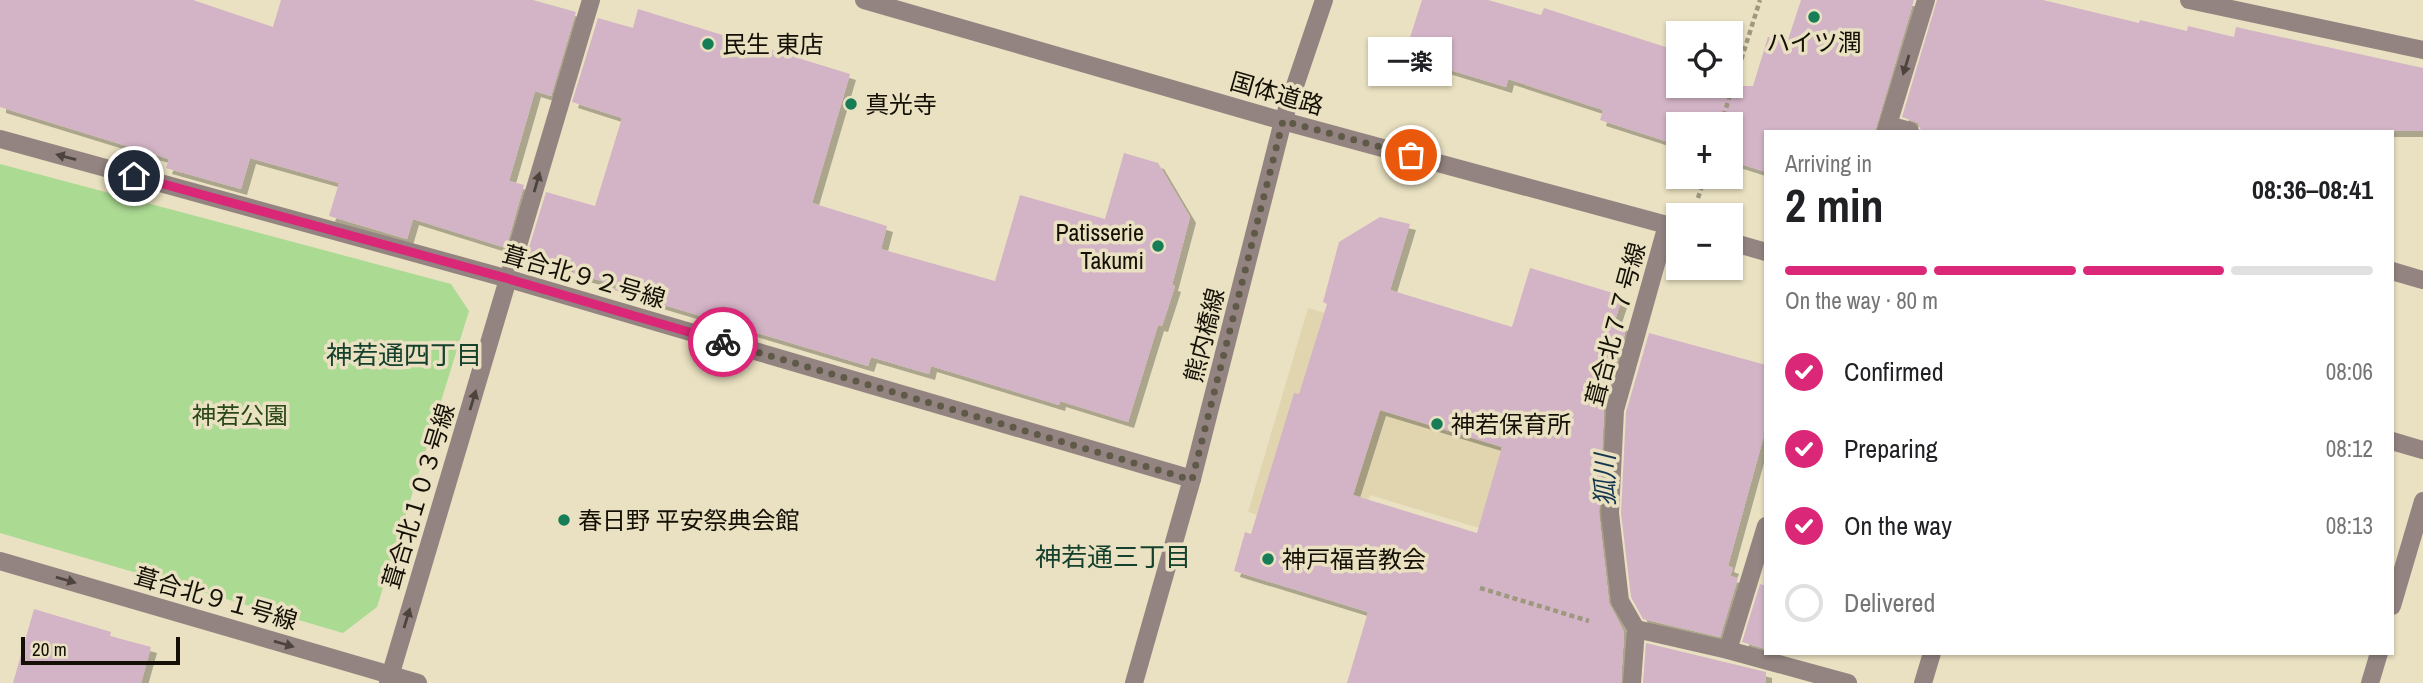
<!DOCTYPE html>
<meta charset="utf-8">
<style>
body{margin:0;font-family:"Archivo Narrow","Noto Sans JP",sans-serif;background:#f6f6f6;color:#202124;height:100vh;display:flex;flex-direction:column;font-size:26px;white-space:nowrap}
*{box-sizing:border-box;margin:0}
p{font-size:23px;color:#757577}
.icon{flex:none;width:38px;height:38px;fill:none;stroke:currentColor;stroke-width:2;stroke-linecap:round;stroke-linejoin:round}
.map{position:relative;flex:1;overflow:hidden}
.details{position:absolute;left:1764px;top:130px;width:630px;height:525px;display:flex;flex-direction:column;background:#fff;border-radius:0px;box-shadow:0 2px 5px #0004}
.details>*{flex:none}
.fabs{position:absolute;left:1666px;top:21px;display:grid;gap:14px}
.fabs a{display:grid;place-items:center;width:77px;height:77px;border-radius:0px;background:#fff;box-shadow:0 2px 5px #0004;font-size:35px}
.scale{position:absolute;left:21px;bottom:18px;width:159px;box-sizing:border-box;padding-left:7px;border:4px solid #141006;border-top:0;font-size:19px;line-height:24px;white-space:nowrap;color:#141006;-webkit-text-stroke:5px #e9e1c1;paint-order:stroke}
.pin{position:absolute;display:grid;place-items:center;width:60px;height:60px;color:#fff;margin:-30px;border:4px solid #fff;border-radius:50%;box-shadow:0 2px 7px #0007}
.courier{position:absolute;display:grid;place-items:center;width:70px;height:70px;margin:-35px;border:5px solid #db2777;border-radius:50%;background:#fff;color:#222;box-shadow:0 2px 9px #0007}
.bubble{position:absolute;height:49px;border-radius:0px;background:#fff;box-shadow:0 2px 5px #0004;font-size:23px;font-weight:700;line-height:49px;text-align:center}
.head em{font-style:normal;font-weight:700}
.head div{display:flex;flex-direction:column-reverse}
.head{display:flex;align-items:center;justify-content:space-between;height:119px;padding:0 21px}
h1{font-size:46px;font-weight:700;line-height:52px}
.bar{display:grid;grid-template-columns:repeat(4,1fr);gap:10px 7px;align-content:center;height:84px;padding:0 21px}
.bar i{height:9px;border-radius:5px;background:#e0e0e0}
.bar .active{background:#db2777}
.bar p{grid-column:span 4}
ol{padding:0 21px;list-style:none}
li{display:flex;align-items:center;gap:21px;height:77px}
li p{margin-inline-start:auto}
li .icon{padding:7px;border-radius:50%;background:#db2777;color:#fff;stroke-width:4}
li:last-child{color:#757577}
li i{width:38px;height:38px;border:4px solid #e0e0e0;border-radius:50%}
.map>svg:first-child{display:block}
</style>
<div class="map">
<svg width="2423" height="683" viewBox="0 0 2423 683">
<defs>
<filter id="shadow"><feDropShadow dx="6" dy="6" stdDeviation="0" flood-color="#0004"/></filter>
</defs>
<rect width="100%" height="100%" fill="#e9e1c1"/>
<path fill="#e0d5af" d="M1308,308L1604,395L1597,454L1605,566L1370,495L1355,544L1248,512Z"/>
<path fill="#abda93" d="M0,164L451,284L469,311L377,607L343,633L0,533Z"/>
<g fill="#d3b4c6" fill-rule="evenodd" filter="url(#shadow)">
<path d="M0,0H193L273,27L281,0H533L576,12L551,96L535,91L509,181L524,185L506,248L413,219L407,239L329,216L339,183L250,158L241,189L166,168L169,159L0,107Z"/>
<path d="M1422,0H1488L1541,15L1544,8L1678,51V86H1753L1768,37L1787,43L1801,0H1914L1875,131H1766V172L1731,161V124H1678V145L1600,120L1603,110L1508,79L1506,87L1404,56Z"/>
<path d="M1937,0H2043L2139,23L2140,20L2187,31L2188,26L2234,37L2236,27L2423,68V131H1921L1918,123L1902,117Z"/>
<path d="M638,9L850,74L812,203L887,226L881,249L995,281L1020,195L1105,219L1124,153L1158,163L1190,217L1172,285L1175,286L1162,326L1158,325L1128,422L1060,401L1059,405L931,366L929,374L871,357L868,366L614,290L616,285L573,273L575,269L527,254L546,192L595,206L622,118L572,102L598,18L633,28Z"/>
<path d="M1380,217L1410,224L1390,290L1512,327L1530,268L1623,296L1614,323L1627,326L1604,409L1599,512L1609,603L1624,632L1621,683H1347L1368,612L1234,571L1245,532L1251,534L1294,393L1299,394L1327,304L1323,302L1339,242ZM1380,410L1502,447L1477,533L1353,495Z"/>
<path d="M1649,333L1766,365V428L1728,566L1733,568L1730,576L1738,578L1720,637L1643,619L1631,597L1621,513L1626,412Z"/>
<path d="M1760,584L1766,586V649L1742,642Z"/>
<path d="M34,609L111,632L110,636L151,647L141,683H13Z"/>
<path d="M1646,643L1766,672V683H1643Z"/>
</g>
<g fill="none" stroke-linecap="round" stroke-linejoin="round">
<g stroke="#9e987f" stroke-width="4.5" stroke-dasharray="5 3.5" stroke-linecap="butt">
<path d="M1721,124L1760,0"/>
<path d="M1698,198L1705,177"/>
<path d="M1480,588L1589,621"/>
</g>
<g stroke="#938481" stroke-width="18">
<path d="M864,0L1283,121L1678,228"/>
<path d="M2189,0L2423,50"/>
<path d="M1888,125L1910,131"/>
<path d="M1886,131L1926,0"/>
<path d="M0,139L509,279L1192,479"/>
<path d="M1731,242L1766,252"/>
<path d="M2392,271L2423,280"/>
<path d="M2392,441L2423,450"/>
<path d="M0,561L418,683"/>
<path d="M2392,606L2423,501"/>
<path d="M1636,629L1728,650L1848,683"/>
<path d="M1728,650L1766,526"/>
<path d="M388,683L591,0"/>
<path d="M1134,683L1192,479L1283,121L1324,0"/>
<path d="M1632,683L1636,629L1620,601L1610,513L1615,410L1667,225"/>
<path d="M1923,683L1932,653"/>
<path d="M2370,683L2379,653"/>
</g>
</g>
<defs><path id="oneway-solid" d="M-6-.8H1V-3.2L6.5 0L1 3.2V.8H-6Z" transform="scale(1.75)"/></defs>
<g fill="#4d443d">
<use href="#oneway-solid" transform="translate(1906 65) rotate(107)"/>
<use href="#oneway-solid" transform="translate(66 157) rotate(-165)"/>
<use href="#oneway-solid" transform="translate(537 182) rotate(-74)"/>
<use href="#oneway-solid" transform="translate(473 400) rotate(-73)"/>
<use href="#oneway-solid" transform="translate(66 580) rotate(16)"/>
<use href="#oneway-solid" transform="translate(407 618) rotate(-73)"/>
<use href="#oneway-solid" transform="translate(284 644) rotate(16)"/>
</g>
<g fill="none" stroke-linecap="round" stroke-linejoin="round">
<path stroke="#5f5947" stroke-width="7" stroke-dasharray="0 12.6" d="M723,342L1192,480L1283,121L1411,155"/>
<path stroke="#db2777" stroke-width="9" d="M134,176L509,279L723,342"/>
</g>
<g fill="#167d56" stroke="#e9e1c1" stroke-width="2.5">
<circle cx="1814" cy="17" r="7"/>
<circle cx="708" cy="44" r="7"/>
<circle cx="851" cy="104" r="7"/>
<circle cx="1158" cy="246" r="7"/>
<circle cx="1437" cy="424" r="7"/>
<circle cx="564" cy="520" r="7"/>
<circle cx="1268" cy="559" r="7"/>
</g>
<g text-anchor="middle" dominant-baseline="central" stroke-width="7" stroke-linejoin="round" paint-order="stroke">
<g font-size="24" fill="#141006" stroke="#e9e1c1" text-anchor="start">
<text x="1814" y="42" text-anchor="middle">ハイツ潤</text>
<text x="722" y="44">民生 東店</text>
<text x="865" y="104">真光寺</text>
<text x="1144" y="232" text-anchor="end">Patisserie<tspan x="1144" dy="28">Takumi</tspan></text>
<text x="1451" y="424">神若保育所</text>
<text x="578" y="520">春日野 平安祭典会館</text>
<text x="1282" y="559">神戸福音教会</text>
</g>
<g font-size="24" fill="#141006" stroke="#e9e1c1">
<text transform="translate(1277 93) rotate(16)">国体道路</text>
<text transform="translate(584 276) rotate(16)">葺合北９２号線</text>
<text transform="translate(1615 324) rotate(-75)">葺合北７７号線</text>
<text transform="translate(1204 335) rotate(-76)">熊内橋線</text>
<text transform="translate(418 496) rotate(-73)">葺合北１０３号線</text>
<text transform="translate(216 598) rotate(16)">葺合北９１号線</text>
</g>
<g font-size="24" fill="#294717" stroke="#e9e1c1">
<text x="240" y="415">神若公園</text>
</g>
<g font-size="26" fill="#14402d" stroke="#e9e1c1">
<text x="404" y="354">神若通四丁目</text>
<text x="1113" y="556">神若通三丁目</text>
</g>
<g font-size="26" font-style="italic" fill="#14374d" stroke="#e9e1c1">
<text transform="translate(1604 480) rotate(-90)">狐川</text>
</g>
</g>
</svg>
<div class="fabs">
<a><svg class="icon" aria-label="locate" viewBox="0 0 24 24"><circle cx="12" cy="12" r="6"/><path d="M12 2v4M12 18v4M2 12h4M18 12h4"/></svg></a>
<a>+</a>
<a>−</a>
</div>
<div class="scale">20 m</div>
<div class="pin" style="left:1411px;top:155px;background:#ea580c"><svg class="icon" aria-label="bag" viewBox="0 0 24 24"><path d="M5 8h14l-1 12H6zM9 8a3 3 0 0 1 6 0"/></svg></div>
<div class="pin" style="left:134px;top:176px;background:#1f2937"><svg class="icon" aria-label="home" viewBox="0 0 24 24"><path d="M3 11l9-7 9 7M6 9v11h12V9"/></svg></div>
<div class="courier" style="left:723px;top:342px"><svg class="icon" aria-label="bike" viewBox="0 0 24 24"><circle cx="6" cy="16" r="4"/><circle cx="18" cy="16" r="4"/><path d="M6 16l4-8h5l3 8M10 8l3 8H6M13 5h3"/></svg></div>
<div class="bubble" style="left:1368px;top:37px;width:84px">一楽</div>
<section class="details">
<div class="head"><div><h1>2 min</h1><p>Arriving in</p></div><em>08:36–08:41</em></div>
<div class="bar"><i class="active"></i><i class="active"></i><i class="active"></i><i></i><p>On the way · 80 m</p></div>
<ol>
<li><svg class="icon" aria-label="check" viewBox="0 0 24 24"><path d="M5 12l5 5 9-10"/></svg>Confirmed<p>08:06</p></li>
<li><svg class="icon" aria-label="check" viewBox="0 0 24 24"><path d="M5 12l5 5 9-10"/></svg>Preparing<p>08:12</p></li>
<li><svg class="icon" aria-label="check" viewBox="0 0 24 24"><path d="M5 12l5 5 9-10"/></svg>On the way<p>08:13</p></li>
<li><i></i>Delivered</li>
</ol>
</section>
</div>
